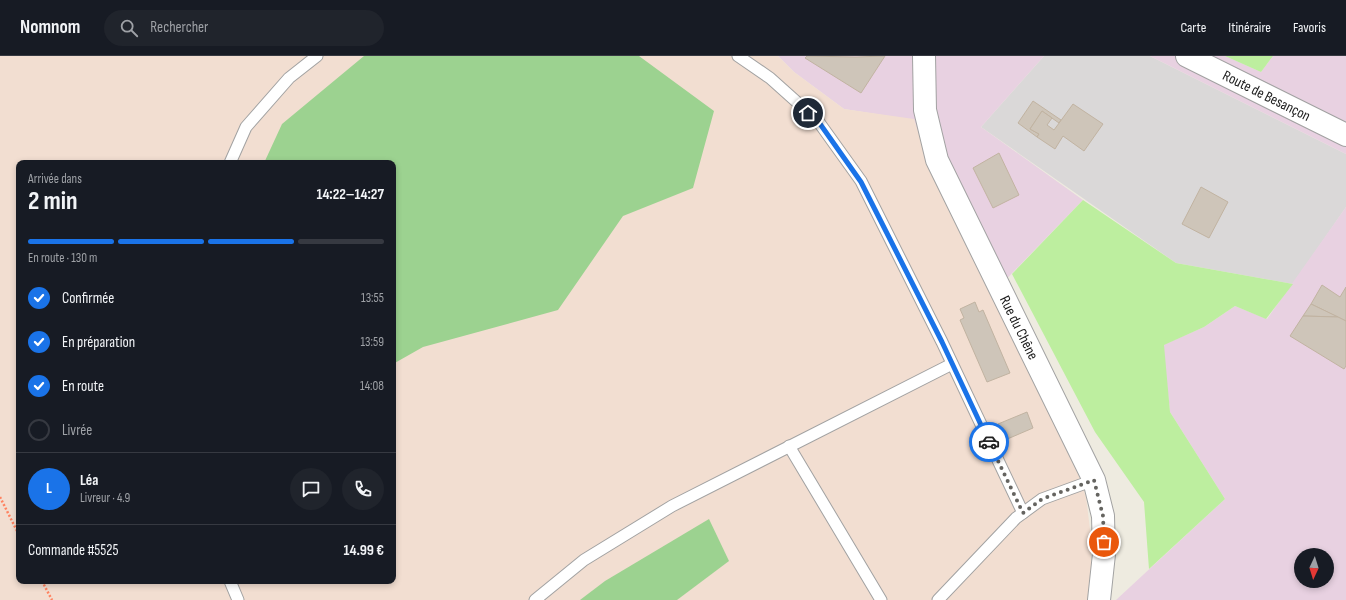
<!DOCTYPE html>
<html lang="fr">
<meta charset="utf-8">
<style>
body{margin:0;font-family:"Sofia Sans Condensed",sans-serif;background:#20242c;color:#f1f3f6;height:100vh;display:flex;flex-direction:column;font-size:15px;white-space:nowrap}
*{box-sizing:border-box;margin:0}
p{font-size:13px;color:#9ea1a6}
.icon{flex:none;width:22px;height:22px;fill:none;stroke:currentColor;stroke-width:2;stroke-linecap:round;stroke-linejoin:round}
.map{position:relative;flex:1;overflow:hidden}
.side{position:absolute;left:16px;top:104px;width:380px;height:424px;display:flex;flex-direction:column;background:#171b24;border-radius:8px;box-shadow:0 2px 6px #0003}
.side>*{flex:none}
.needle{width:26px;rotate:184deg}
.tools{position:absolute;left:1294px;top:492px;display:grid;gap:8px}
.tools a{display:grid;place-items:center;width:40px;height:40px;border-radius:50%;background:#171b24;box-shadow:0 2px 6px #0003;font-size:20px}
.pin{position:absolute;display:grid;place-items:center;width:34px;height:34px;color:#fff;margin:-17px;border:2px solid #fff;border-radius:50%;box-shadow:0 1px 4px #0007}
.courier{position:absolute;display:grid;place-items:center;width:40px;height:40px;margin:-20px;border:3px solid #1a73e8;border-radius:50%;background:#fff;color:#222;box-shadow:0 1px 5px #0007}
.headline em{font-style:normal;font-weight:700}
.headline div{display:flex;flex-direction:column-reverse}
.headline{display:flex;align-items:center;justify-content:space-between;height:68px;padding:0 12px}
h1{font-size:26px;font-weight:700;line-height:30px}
.bar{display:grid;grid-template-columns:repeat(4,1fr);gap:6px 4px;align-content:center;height:48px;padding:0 12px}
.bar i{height:5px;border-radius:3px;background:#363941}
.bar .current{background:#1a73e8}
.bar p{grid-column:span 4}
.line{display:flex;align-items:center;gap:10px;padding:0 12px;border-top:1px solid #363941}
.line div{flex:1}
.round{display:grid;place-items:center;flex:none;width:42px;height:42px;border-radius:21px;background:#20242c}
ol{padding:0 12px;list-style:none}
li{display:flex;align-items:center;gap:12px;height:44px}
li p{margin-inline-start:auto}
li .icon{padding:4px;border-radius:50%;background:#1a73e8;color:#fff;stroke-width:4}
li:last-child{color:#9ea1a6}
li i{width:22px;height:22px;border:2px solid #363941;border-radius:50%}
header{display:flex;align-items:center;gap:24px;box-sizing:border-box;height:56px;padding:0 20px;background:#171b24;border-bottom:1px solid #363941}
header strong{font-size:19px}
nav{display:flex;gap:22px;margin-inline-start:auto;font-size:14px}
.search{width:280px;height:36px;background:#20242c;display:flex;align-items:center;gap:10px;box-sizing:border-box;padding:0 14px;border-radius:22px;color:#9ea1a6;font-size:15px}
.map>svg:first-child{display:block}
</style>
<header>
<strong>Nomnom</strong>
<div class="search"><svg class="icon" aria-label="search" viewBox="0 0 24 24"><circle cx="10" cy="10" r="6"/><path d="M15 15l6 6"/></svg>Rechercher</div>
<nav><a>Carte</a><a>Itinéraire</a><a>Favoris</a></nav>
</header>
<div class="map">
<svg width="1346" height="544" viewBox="0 0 1346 544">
<rect width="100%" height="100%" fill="#eeebe0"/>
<path fill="#dad8d8" d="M1044,0H1150L1346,98V151L1293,228L1176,207L981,71Z"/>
<g fill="#e8d1e1" fill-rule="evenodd">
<path d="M778,0H1044L981,71L1083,144L991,239L929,110L914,64L844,53L794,16Z"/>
<path d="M1150,0H1225L1261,16L1273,0H1346V98Z"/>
<path d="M1346,151V544H1116L1225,443L1170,356L1163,289L1204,271L1235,250L1267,263ZM1301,499H1327V525H1301Z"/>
</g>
<path fill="#f2ded1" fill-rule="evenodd" d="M0,0H778L794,16L844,53L914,63L929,110L1079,420L1086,441L1091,481V544H0ZM19,107H393V525H19Z"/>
<g fill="#bdee9f">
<path d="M1225,0H1273L1261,16Z"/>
<path d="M1083,144L1176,207L1293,228L1266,263L1235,250L1204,271L1164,289L1170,356L1225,443L1149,513L1144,446L1095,376L1012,218Z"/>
</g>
<g fill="#9cd290">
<path d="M364,0H639L714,55L693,132L623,160L558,254L423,291L393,308V107H264L282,68Z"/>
<path d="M709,463L729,505L677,544H580L605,525Z"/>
</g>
<g fill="#cec5b9" stroke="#c1b3a1">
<path d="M807,0L856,1L885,0L861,37L805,2Z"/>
<path d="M1033,45L1061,64L1059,67L1042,55L1030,73L1039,78L1037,81L1018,67Z"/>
<path d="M1073,48L1103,68L1084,95L1063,80L1055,93L1037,81L1039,78L1030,73L1042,55L1052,62L1047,69L1054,74Z"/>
<path d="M999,97L1019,139L993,152L973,112Z"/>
<path d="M1201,131L1228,146L1209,182L1182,168Z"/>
<path d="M1322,229L1340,241L1346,231V265L1311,248Z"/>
<path d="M975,246L979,256L983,254L1010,317L987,326L960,264L964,262L960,253Z"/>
<path d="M1311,248L1338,261L1303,260Z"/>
<path d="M1303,260L1338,261L1346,265V310L1344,313L1290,280Z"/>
<path d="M1027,356L1033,372L1005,384L998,368Z"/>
</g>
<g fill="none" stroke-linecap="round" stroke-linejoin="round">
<g stroke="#a2a2a2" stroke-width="13">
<g id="service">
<path d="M738,0L770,22L818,65L861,125L942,286L1023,457"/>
<path d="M230,107L246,71L289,22L317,0"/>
<path d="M789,390L881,544"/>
<path d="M230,525L238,544"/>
<path d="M535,544L584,504L672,450L952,308"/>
<path d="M938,544L1016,462L1042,443L1094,424"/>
</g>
</g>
<g stroke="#a2a2a2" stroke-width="24">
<g id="minor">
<path id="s1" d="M924,0L925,54L937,104L1094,424L1103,460L1104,498L1099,544"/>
<path id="s2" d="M1187,0L1346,79"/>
</g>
</g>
<g stroke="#ff8260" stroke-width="2.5" stroke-dasharray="2 2" stroke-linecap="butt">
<path d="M0,441L19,479"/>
<path d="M42,525L52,544"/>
</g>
<use href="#service" stroke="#fff" stroke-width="11"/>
<use href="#minor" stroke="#fff" stroke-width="22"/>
</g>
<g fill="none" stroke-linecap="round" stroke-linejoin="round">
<path stroke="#656460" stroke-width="4" stroke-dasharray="0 7.2" d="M989,386L1023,457L1042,443L1094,424L1103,460L1104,486"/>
<path stroke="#1a73e8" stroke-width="5" d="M808,57L818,65L861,126L942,286L989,386"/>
</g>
<g text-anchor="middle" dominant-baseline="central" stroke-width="3" stroke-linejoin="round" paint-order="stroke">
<g font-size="15" fill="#1b1b1b" stroke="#fff">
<text stroke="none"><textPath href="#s2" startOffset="89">Route de Besançon</textPath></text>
<text stroke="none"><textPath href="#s1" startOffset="292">Rue du Chêne</textPath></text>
</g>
</g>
</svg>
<div class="tools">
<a><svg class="needle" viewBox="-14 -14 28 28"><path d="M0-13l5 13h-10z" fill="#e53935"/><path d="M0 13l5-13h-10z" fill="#9ea1a6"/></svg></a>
</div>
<div class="pin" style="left:1104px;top:486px;background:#ea580c"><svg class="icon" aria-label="bag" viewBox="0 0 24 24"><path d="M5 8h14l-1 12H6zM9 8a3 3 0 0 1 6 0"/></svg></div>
<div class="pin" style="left:808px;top:57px;background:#1f2937"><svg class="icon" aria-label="home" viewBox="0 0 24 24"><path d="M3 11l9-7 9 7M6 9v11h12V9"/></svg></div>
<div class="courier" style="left:989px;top:386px"><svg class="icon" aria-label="car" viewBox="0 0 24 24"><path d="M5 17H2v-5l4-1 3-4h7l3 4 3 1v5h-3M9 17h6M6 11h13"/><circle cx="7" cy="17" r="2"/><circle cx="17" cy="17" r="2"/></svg></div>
<section class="side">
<div class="headline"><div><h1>2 min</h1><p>Arrivée dans</p></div><em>14:22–14:27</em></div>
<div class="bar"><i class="current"></i><i class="current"></i><i class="current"></i><i></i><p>En route · 130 m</p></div>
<ol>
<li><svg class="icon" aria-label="check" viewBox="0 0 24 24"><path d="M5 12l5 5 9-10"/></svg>Confirmée<p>13:55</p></li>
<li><svg class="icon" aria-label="check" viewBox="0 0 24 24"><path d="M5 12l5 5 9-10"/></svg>En préparation<p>13:59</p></li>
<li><svg class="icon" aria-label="check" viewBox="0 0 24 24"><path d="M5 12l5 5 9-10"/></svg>En route<p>14:08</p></li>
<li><i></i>Livrée</li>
</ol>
<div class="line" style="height:72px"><b class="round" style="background:#1a73e8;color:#fff">L</b><div><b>Léa</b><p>Livreur · 4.9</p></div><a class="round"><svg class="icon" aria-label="chat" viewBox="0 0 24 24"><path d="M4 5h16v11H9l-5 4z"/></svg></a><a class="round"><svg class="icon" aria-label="phone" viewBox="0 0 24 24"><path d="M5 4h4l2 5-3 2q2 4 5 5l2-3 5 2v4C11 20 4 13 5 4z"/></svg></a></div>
<div class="line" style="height:52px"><div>Commande #5525</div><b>14.99 €</b></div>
</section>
</div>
